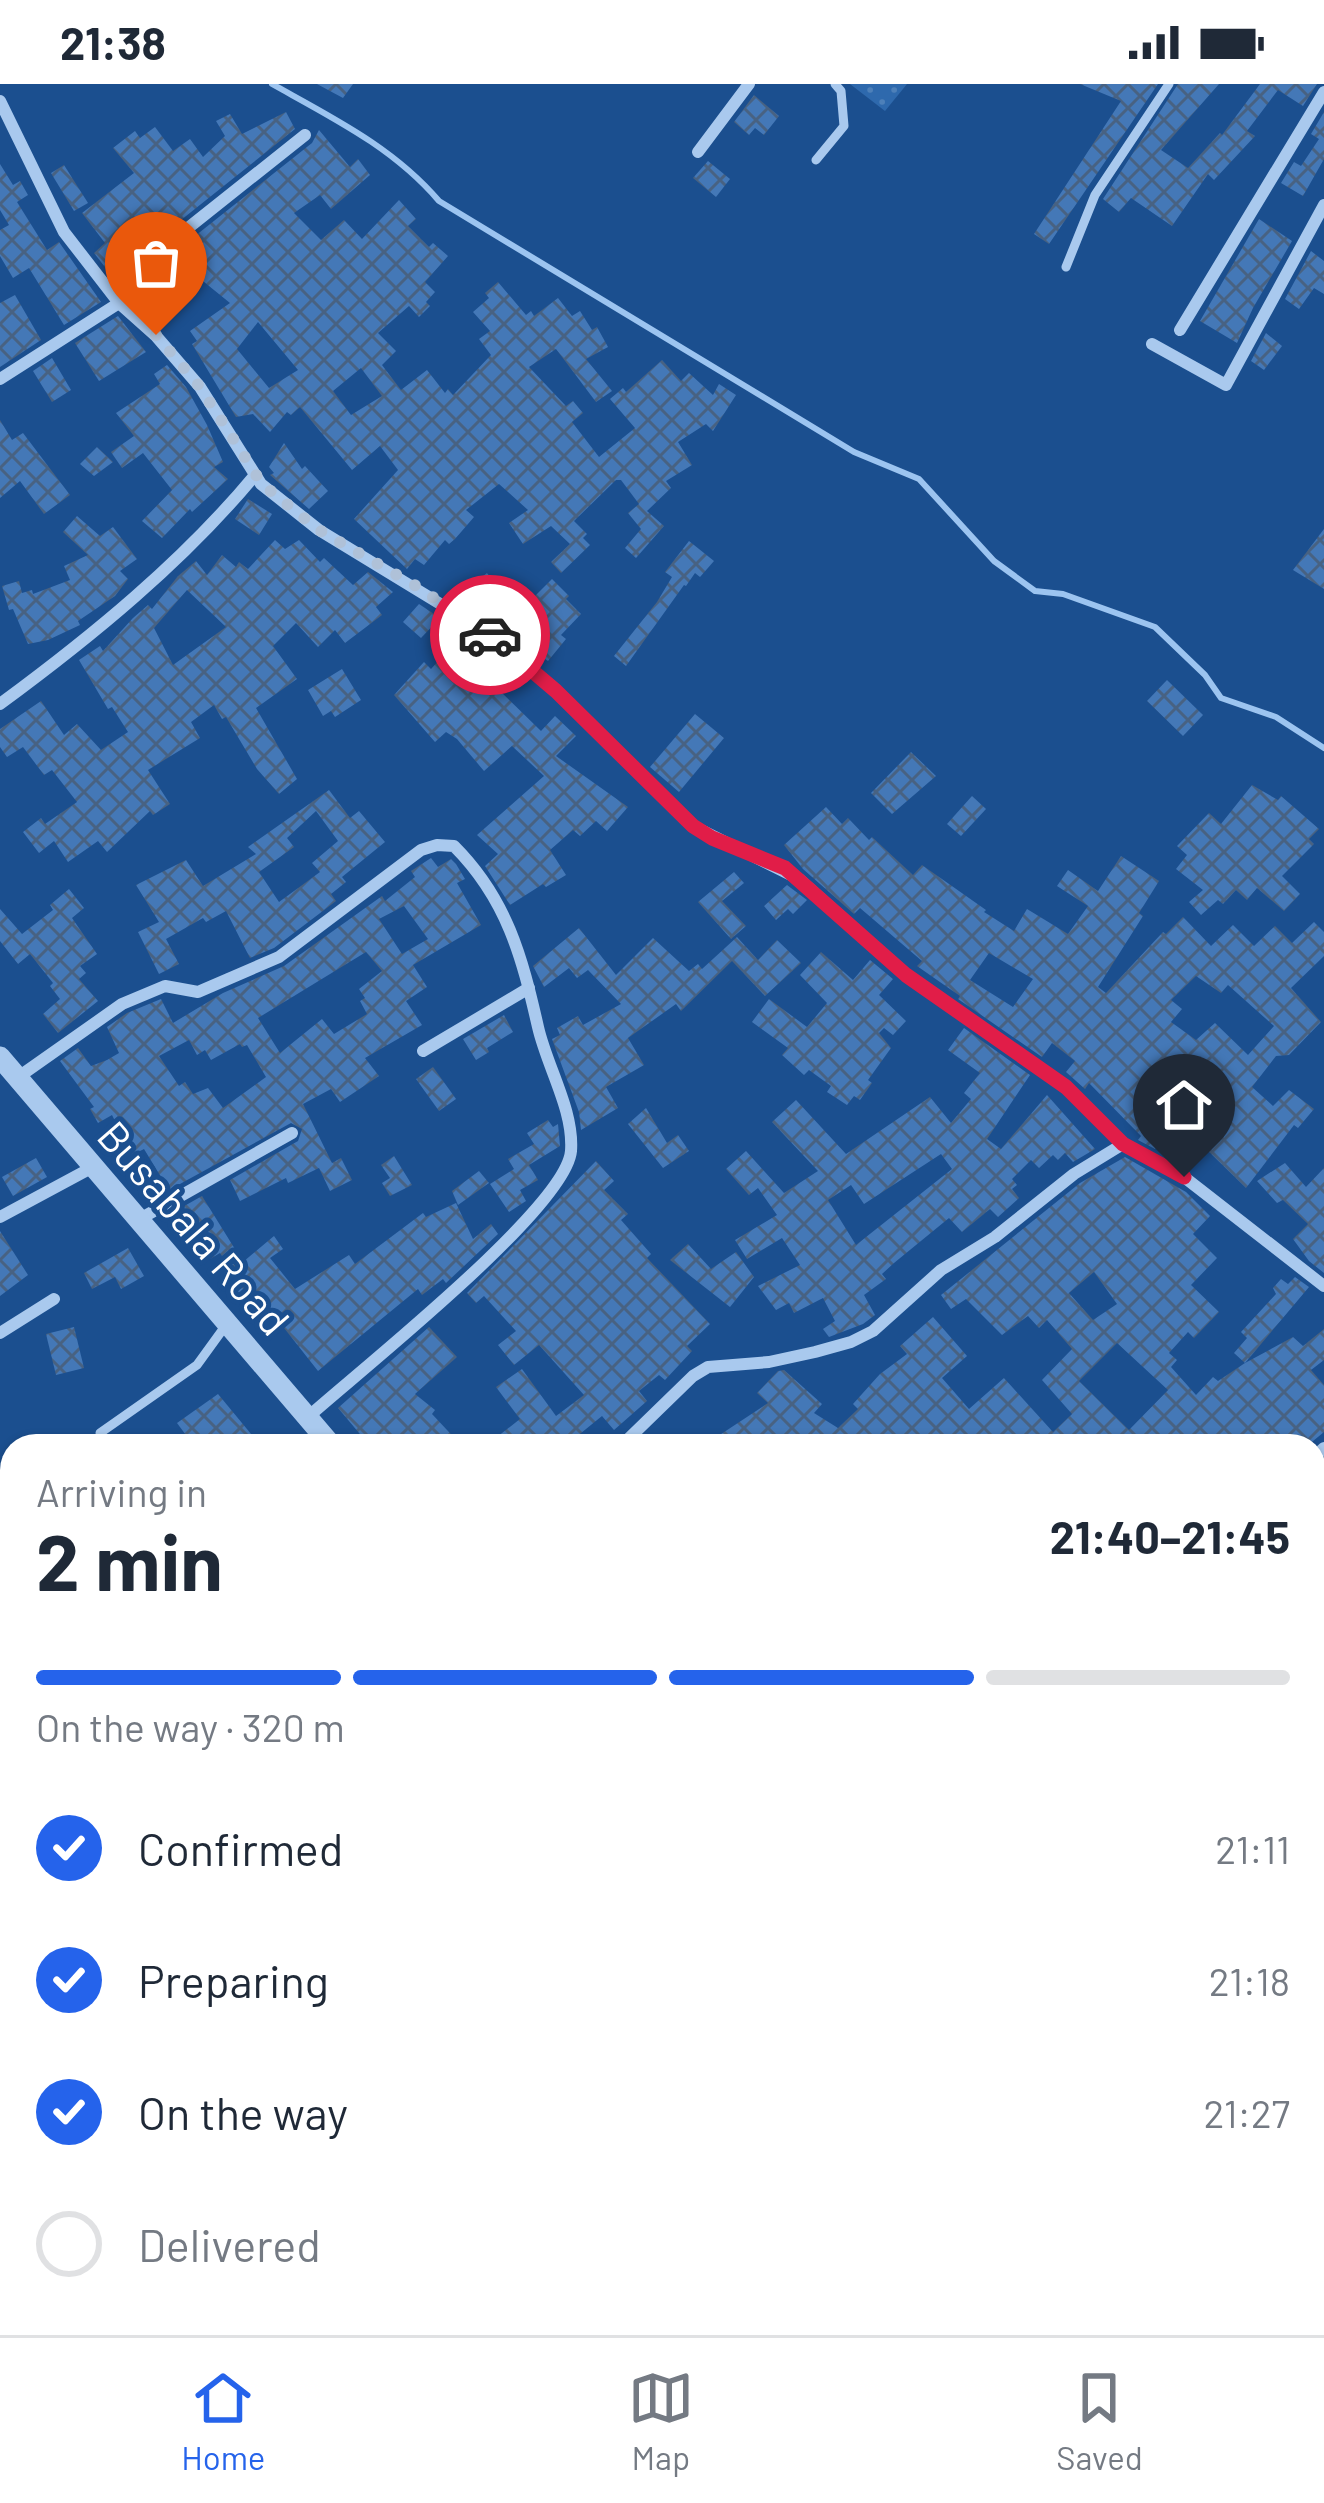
<!DOCTYPE html>
<meta charset="utf-8">
<style>
body{margin:0;font-family:Barlow,sans-serif;background:#f2f2f3;color:#1f2937;height:100vh;display:flex;flex-direction:column;font-size:45px;white-space:nowrap}
*{box-sizing:border-box;margin:0}
p{font-size:39px;color:#747a83}
.icon{flex:none;width:66px;height:66px;fill:none;stroke:currentColor;stroke-width:2;stroke-linecap:round;stroke-linejoin:round}
.map{position:relative;flex:1;overflow:hidden}
.side{position:absolute;left:0px;top:1350px;width:1326px;height:903px;display:flex;flex-direction:column;background:#fff;border-radius:36px 36px 0 0;box-shadow:0 3px 9px #0004}
.side>*{flex:none}
.pin{position:absolute;display:grid;place-items:center;width:102px;height:102px;color:#fff;margin:-123px -51px;border-radius:50% 50% 50% 0;rotate:-45deg;box-shadow:0 0 12px #0007}
.pin .icon{rotate:45deg}
.courier{position:absolute;display:grid;place-items:center;width:120px;height:120px;margin:-60px;border:9px solid #e11d48;border-radius:50%;background:#fff;color:#222;box-shadow:0 3px 15px #0007}
.summary em{font-style:normal;font-weight:700}
.summary div{display:flex;flex-direction:column-reverse}
.summary{display:flex;align-items:center;justify-content:space-between;height:204px;padding:0 36px}
h1{font-size:78px;font-weight:700;line-height:90px}
.bar{display:grid;grid-template-columns:repeat(4,1fr);gap:18px 12px;align-content:center;height:144px;padding:0 36px}
.bar i{height:15px;border-radius:9px;background:#e0e1e3}
.bar .selected{background:#2563eb}
.bar p{grid-column:span 4}
ol{padding:0 36px;list-style:none}
li{display:flex;align-items:center;gap:36px;height:132px}
li p{margin-inline-start:auto}
li .icon{padding:12px;border-radius:50%;background:#2563eb;color:#fff;stroke-width:4}
li:last-child{color:#747a83}
li i{width:66px;height:66px;border:6px solid #e0e1e3;border-radius:50%}
.status{display:flex;justify-content:space-between;align-items:center;height:84px;padding:0 60px;background:#fff;direction:ltr}
.status svg{height:33px;fill:currentColor}
.tab-bar{display:flex;justify-content:space-around;align-items:center;height:168px;border-top:3px solid #e0e1e3;background:#fff;font-size:33px;color:#747a83}
.tab-bar a{display:grid;justify-items:center;gap:6px}
.tab-bar .selected{color:#2563eb}
.map>svg:first-child{display:block}
</style>
<div class="status"><b>21:38</b><svg viewBox="0 0 49 12"><path d="M0 12V9h3v3zM5 12V6h3v6zM10 12V3h3v9zM15 12V0h3v12zM26 1h20v11H26zM47 4h2v5h-2z"/></svg></div>
<div class="map">
<svg width="1324" height="2251" viewBox="0 0 1324 2251">
<defs>
<pattern id="grass-dots" width="8" height="8" patternUnits="userSpaceOnUse" patternTransform="scale(3)"><rect width="8" height="8" fill="#2e69ad"/><path d="M2 2h.1M6 6h.1" fill="none" stroke="#4d80b9" stroke-width="1.8" stroke-linecap="round"/></pattern>
<pattern id="building-cross-hatch" width="8" height="8" patternUnits="userSpaceOnUse" patternTransform="scale(3)"><rect width="8" height="8" fill="#4478b7"/><path d="M0 0l8 8M0 8l8-8" fill="none" stroke="#486282"/></pattern>
</defs>
<rect width="100%" height="100%" fill="#1b4f8f"/>
<path fill="url(#grass-dots)" d="M850,0H907L885,27Z"/>
<g fill="none" stroke-linecap="round" stroke-linejoin="round">
<path stroke="#9cc4f0" stroke-width="6" d="M272,0C333,34 394,64 439,117L854,368L919,395L994,477L1035,507L1063,510L1155,543L1205,591L1221,614L1276,633L1324,664"/>
</g>
<g fill="url(#building-cross-hatch)" fill-rule="evenodd">
<path d="M317,0H353L343,14Z"/>
<path d="M1080,0H1158L1049,160L1034,150L1121,17Z"/>
<path d="M1178,0H1219L1161,66L1188,84L1220,49L1222,51L1260,0H1317L1303,22L1278,6L1247,47L1255,52L1214,96L1208,90L1172,142L1131,114L1119,128L1103,115Z"/>
<path d="M754,11L779,32L764,51L755,44L749,51L734,38Z"/>
<path d="M286,28L295,45L176,140L131,190L123,195L113,183L108,187L94,169L105,159L82,129L134,89L113,64L135,47L140,54L155,43L173,67L190,55L203,73L225,52L216,37L230,30L242,50Z"/>
<path d="M1324,28V75L1303,112L1281,99L1294,78L1301,82L1319,55L1311,50Z"/>
<path d="M319,46L350,83L358,75L370,91L331,125L320,111L294,129L321,156L344,136L362,155L399,116L416,135L408,142L429,163L433,159L448,172L425,198L435,208L426,218L430,222L419,233L409,222L378,249L396,267L382,281L401,306L427,286L445,309L448,305L453,311L491,271L479,255L490,247L473,228L489,214L485,209L498,198L526,231L531,227L534,232L558,214L572,232L580,227L592,246L597,243L608,263L586,275L612,307L596,318L556,265L529,283L566,322L573,317L583,329L572,338L599,373L635,344L610,315L623,304L626,308L662,276L681,297L689,289L713,311L719,300L736,311L713,347L706,340L678,358L692,381L666,397L671,404L647,427L664,442L636,474L625,464L641,445L628,429L639,420L621,396H616L574,437L587,450L583,454L590,461L561,489L551,478L570,460L551,442L523,460L509,439L528,426L499,400L466,426L474,433L455,455L449,460L445,456L424,481L415,475L407,485L354,435L398,386L380,362L352,386L300,323L291,331L287,328L270,348L253,330L236,333L192,260L197,257L190,247L230,219L193,189L157,220L145,206L190,156L312,59ZM258,238L298,286L269,304L237,265ZM361,284L382,312L351,331L333,307Z"/>
<path d="M708,77L730,95L716,113L693,94Z"/>
<path d="M0,80L13,101L20,97L28,111L17,118L47,166L59,158L101,218L64,241L29,184L13,194L0,172V146L9,141L0,126Z"/>
<path d="M64,81L88,119L74,127L51,89Z"/>
<path d="M1259,135L1292,157L1253,224L1237,259L1200,237Z"/>
<path d="M1311,167L1324,177V210L1314,204L1299,225L1285,215Z"/>
<path d="M15,211L41,256L0,283V219Z"/>
<path d="M118,232L146,268L99,297L75,259Z"/>
<path d="M1266,249L1282,262L1264,286L1251,277Z"/>
<path d="M52,274L71,306L52,318L33,287Z"/>
<path d="M167,281L186,303L207,341L223,378L214,383L228,395L192,428L190,425L162,454L142,437L172,406L143,369L122,384L111,368L134,352L116,329L160,300L154,290Z"/>
<path d="M0,336L12,356L23,349L70,411L44,430L20,397L0,414Z"/>
<path d="M284,359L302,385L305,382L328,407L309,425L270,391L274,389L269,383Z"/>
<path d="M97,363L113,378L94,392L80,380Z"/>
<path d="M248,415L272,430L259,451L235,435Z"/>
<path d="M77,432L100,452L113,443L137,475L120,487L128,495L115,512L78,537L80,541L48,556L28,560L13,525L9,526L2,502L19,497L22,509L32,506L33,510L70,496L64,482L88,471L63,448Z"/>
<path d="M1324,445V505L1293,486Z"/>
<path d="M275,456L285,465L299,456L320,478L324,474L353,501L368,488L393,508L376,523L382,531L345,559L335,546L318,563L296,539L273,562L297,595L256,624L297,695L279,710L257,685L226,633L222,635L214,621L191,638L200,654L148,686L170,720L153,731L150,727L107,768L98,757L68,778L54,757L39,769L23,748L41,734L45,740L77,718L52,686L44,691L23,663L7,673L0,663V645L41,617L64,651L77,640L101,666L128,648L112,623L108,625L79,576L100,562L103,567L133,534L148,521L152,525L178,492L196,477L207,491L222,471L236,483L239,478L248,485ZM187,506L226,543L173,581L154,544Z"/>
<path d="M689,457L714,477L700,493L695,489L686,502L684,501L626,582L614,572L657,518L672,493L665,488Z"/>
<path d="M487,489L515,523L527,507L534,513L552,495L569,512L566,515L581,530L561,551L566,555L548,577L512,553L522,541L495,519L491,523L472,501Z"/>
<path d="M419,520L440,534L421,554L403,538Z"/>
<path d="M453,561L541,647L555,632L576,652L556,672L628,723L607,747L596,737L580,752L573,746L550,766L566,791L546,803L543,800L510,821L485,782L498,770L477,751L544,692L512,662L484,687L457,655L446,648L435,658L394,611L424,578L431,585Z"/>
<path d="M342,585L361,616L335,633L331,627L323,632L308,606Z"/>
<path d="M1167,596L1203,631L1183,652L1147,617Z"/>
<path d="M695,630L724,654L679,708L650,683Z"/>
<path d="M911,668L936,692L892,730L871,709Z"/>
<path d="M1252,701L1278,716L1281,712L1319,745L1309,755L1314,760L1282,792L1300,810L1284,827L1257,804L1247,816L1236,806L1223,820L1218,816L1201,831L1189,818L1203,806L1176,785L1187,771L1177,762L1209,729L1221,740Z"/>
<path d="M329,706L350,734L359,727L385,758L342,793L346,798L331,810L336,817L274,864L250,874L226,827L206,838L203,834L166,855L179,880L159,890L138,848L159,838L136,801L186,776L203,802L256,770L248,763ZM316,727L338,757L312,779L320,788L279,818L259,788L294,763L287,754Z"/>
<path d="M972,712L986,725L961,752L947,740Z"/>
<path d="M826,723L842,740L848,734L869,756L872,753L913,791L922,781L986,826L984,828L1014,847L1027,825L1068,850L1088,822L1057,802L1068,786L1098,807L1121,772L1159,797L1139,829L1143,832L1098,903L1106,909L1163,848L1166,850L1183,833L1211,862L1233,841L1254,862L1275,842L1292,859L1314,838L1324,848V872L1291,904L1321,938L1289,971L1276,972L1252,1003L1273,1022L1289,1006L1314,1025L1298,1044L1294,1041L1246,1104L1201,1060L1190,1069L1172,1048L1155,1065L1138,1056L1141,1052L1089,999L1085,1005L1066,988L1075,977L1052,959L1042,973L958,915L960,912L917,882L922,877L860,824L854,830L803,785L784,761ZM989,869L1033,895L1013,923L970,896ZM1196,892L1221,909L1228,901L1274,942L1248,971L1215,939L1196,956L1171,938L1182,925L1171,916Z"/>
<path d="M431,774L438,783L451,775L456,780L465,795L457,799L481,841L413,881L427,903L406,917L422,941L365,974L379,992L340,1018L331,1005L303,1020L332,1079L341,1074L352,1096L330,1107L319,1084L288,1099L286,1094L240,1117L230,1096L298,1057L302,1045L291,1039L169,1106L144,1065L132,1071L112,1031L98,1039L90,1025L94,1023L60,977L78,964L91,982L107,976L119,969L107,943L127,929L161,915L173,939L223,909L284,882L382,812L385,817L415,793L411,787ZM404,822L428,855L402,870L379,835ZM366,868L382,887L359,905L365,914L360,917L367,930L334,950L322,935L280,969L258,934ZM189,956L197,971L205,966L211,976L240,960L242,963L247,961L266,993L223,1024L208,1004L193,1010L185,998L179,1002L159,972Z"/>
<path d="M734,788L744,799L722,817L746,842L731,855L698,818Z"/>
<path d="M787,801L807,816L793,830L788,825L776,836L764,822Z"/>
<path d="M69,805L84,824L72,834L97,870L80,882L86,889L79,895L98,917L58,949L43,930L60,915L50,902L53,899L30,870L18,880L0,857V825L22,850L53,826L50,821Z"/>
<path d="M579,844L616,891L653,854L689,887L698,880L702,885L737,853L758,876L777,856L801,879L765,912L732,877L681,927L676,920L628,954L644,981L606,1003L618,1024L581,1046L579,1028L552,955L560,951L557,944L578,932L583,941L621,920L588,886L577,894L569,884L544,903L533,882Z"/>
<path d="M821,868L853,896L870,876L893,895L879,911L906,937L893,951L884,944L879,949L891,964L868,996L872,999L860,1016L854,1012L847,1021L827,1008L831,1002L809,986L804,991L782,971L788,964L752,938L769,915L807,943L827,919L800,891Z"/>
<path d="M504,931L513,948L487,964L489,968L476,976L463,955Z"/>
<path d="M964,944L1030,991L987,1055L1001,1065L1047,1011L1095,1065L1073,1078L1065,1069L1058,1076L1053,1071L1039,1084L1031,1076L1012,1095L1017,1101L1012,1105L1019,1114L998,1133L990,1125L962,1148L949,1134L894,1179L882,1190L886,1195L864,1211L875,1231L863,1240L829,1253L823,1245L835,1237L823,1214L794,1229L789,1219L776,1226L758,1202L800,1181L782,1154L747,1175L735,1156L777,1131L758,1104L749,1111L726,1085L746,1067L784,1109L818,1087L772,1038L796,1016L846,1070L930,1013L951,1039L971,1015L964,1009L980,989L948,966ZM941,1070L952,1085L856,1161L828,1116L851,1101L864,1120Z"/>
<path d="M433,983L456,1015L439,1027L416,995Z"/>
<path d="M646,1024L667,1059L678,1051L689,1067L663,1084L628,1040Z"/>
<path d="M548,1036L553,1043L558,1040L560,1062L529,1081L538,1096L520,1106L526,1117L509,1128L490,1100L514,1085L508,1075L534,1060L527,1049Z"/>
<path d="M394,1072L412,1101L390,1112L382,1099L390,1094L381,1081Z"/>
<path d="M1125,1073L1186,1108L1210,1132L1193,1150L1217,1174L1191,1201L1219,1228L1194,1254L1188,1248L1169,1269L1177,1276L1171,1283L1196,1311L1213,1293L1218,1297L1245,1279L1234,1269L1247,1254L1241,1248L1276,1210L1273,1204L1281,1195L1288,1200L1295,1193L1309,1203L1245,1279L1293,1253L1303,1262L1324,1245V1276L1311,1286L1324,1301V1348L1307,1362H1173L1165,1353L1155,1362H703L768,1319L757,1309L778,1287L784,1286L822,1320L814,1329L838,1344L858,1325L853,1320L880,1290L907,1270L900,1262L933,1233L967,1272L942,1294L969,1325L1004,1294L1053,1348L1072,1330L1042,1296L1072,1265L1047,1236L1039,1244L1028,1232L1002,1251L966,1215L951,1225L941,1211L1080,1099ZM1094,1188L1117,1220L1093,1236L1069,1209ZM1117,1259L1168,1306L1129,1346L1079,1297Z"/>
<path d="M36,1074L47,1093L13,1112L2,1093Z"/>
<path d="M596,1077L614,1097L604,1106L628,1130L621,1136L651,1170L647,1174L710,1240L687,1262L692,1267L665,1296L659,1291L639,1307L647,1317L614,1346L602,1332L570,1358L566,1353L555,1362H506L497,1353L520,1335L496,1303L522,1285L556,1332L584,1311L539,1261L514,1281L498,1261L516,1247L484,1212L476,1219L467,1209Z"/>
<path d="M1285,1079L1306,1103L1324,1084V1189L1309,1177L1293,1155L1308,1140L1283,1116L1277,1119L1257,1097Z"/>
<path d="M479,1087L489,1099L458,1121L452,1107Z"/>
<path d="M202,1112L243,1178L274,1152L283,1165L270,1174L295,1205L349,1171L355,1180L423,1129L426,1133L456,1119L473,1155L491,1140L498,1150L446,1199L443,1195L422,1211L418,1205L318,1287L273,1230L260,1218L251,1225L236,1206L245,1199L240,1194L237,1196L220,1169L210,1175L179,1125Z"/>
<path d="M0,1147L28,1191L0,1212Z"/>
<path d="M688,1160L711,1185L736,1168L754,1193L730,1223L670,1176Z"/>
<path d="M128,1164L144,1192L121,1205L115,1193L92,1205L84,1189Z"/>
<path d="M74,1243L84,1284L56,1291L46,1250Z"/>
<path d="M429,1243L457,1273L415,1310L435,1326L432,1330L462,1362H370L338,1324Z"/>
<path d="M218,1310L261,1362H194L177,1339Z"/>
</g>
<g fill="none" stroke-linecap="round" stroke-linejoin="round">
<g stroke="#a9c9ee" stroke-width="9">
<path d="M816,76L844,42L841,7L835,0"/>
<path d="M1066,183L1095,111L1169,0"/>
<path d="M100,1349L197,1281L226,1241"/>
</g>
<g stroke="#a9c9ee" stroke-width="12">
<path d="M0,17L64,148L119,219L156,252L200,303L261,400L319,446L483,546L556,607L693,742L799,795L906,891L1066,1003L1123,1060L1184,1093L1324,1202"/>
<path d="M698,68L749,0"/>
<path d="M1180,246L1324,8"/>
<path d="M1152,260L1226,301L1324,121"/>
<path d="M0,295L119,219L183,148L305,51"/>
<path d="M0,620C91,553 183,478 255,391"/>
<path d="M423,967L529,904"/>
<path d="M17,994L122,920L165,902L198,908L279,873L421,766L437,761L454,762C507,815 522,873 538,943C547,983 574,1026 571,1067C566,1124 358,1288 308,1333"/>
<path d="M0,1133L93,1083"/>
<path d="M138,1136L292,1049"/>
<path d="M0,1249L54,1215"/>
<path d="M621,1362L693,1292L708,1283L769,1278L815,1268L851,1258L873,1247L941,1186L995,1153L1074,1090L1123,1060"/>
<path d="M1314,1373L1324,1364"/>
<path d="M0,1408L12,1410"/>
<path d="M1314,1552L1324,1533"/>
<path d="M1314,1574L1324,1590"/>
<path d="M1314,1673L1324,1663"/>
<path d="M0,1699L12,1705"/>
<path d="M0,1748L12,1724"/>
<path d="M1314,1922L1324,1912"/>
<path d="M0,2022L12,2012"/>
<path d="M0,2189L12,2203"/>
<path d="M45,2241L58,2251"/>
<path d="M480,2251L482,2241"/>
<path d="M668,2251L672,2241"/>
<path d="M1080,2251L1092,2241"/>
</g>
<g stroke="#a9c9ee" stroke-width="21">
<path d="M0,973L332,1362"/>
<path d="M1136,2241L1145,2251"/>
</g>
</g>
<g fill="none" stroke-linecap="round" stroke-linejoin="round">
<path stroke="#afc1d8" stroke-width="12" stroke-dasharray="0 21.6" d="M156,251L200,303L262,400L319,446L416,502L490,551"/>
<path stroke="#e11d48" stroke-width="15" d="M490,551L556,607L693,742L712,754L785,784L906,891L1066,1003L1123,1060L1184,1093"/>
</g>
<g text-anchor="middle" dominant-baseline="central" stroke-width="10" stroke-linejoin="round" paint-order="stroke">
<g font-size="42" fill="#fff" stroke="#1b4f8f">
<text transform="translate(195 1143) rotate(49)">Busabala Road</text>
</g>
</g>
</svg>
<div class="pin" style="left:156px;top:251px;background:#ea580c"><svg class="icon" aria-label="bag" viewBox="0 0 24 24"><path d="M5 8h14l-1 12H6zM9 8a3 3 0 0 1 6 0"/></svg></div>
<div class="pin" style="left:1184px;top:1093px;background:#1f2937"><svg class="icon" aria-label="home" viewBox="0 0 24 24"><path d="M3 11l9-7 9 7M6 9v11h12V9"/></svg></div>
<div class="courier" style="left:490px;top:551px"><svg class="icon" aria-label="car" viewBox="0 0 24 24"><path d="M5 17H2v-5l4-1 3-4h7l3 4 3 1v5h-3M9 17h6M6 11h13"/><circle cx="7" cy="17" r="2"/><circle cx="17" cy="17" r="2"/></svg></div>
<section class="side">
<div class="summary"><div><h1>2 min</h1><p>Arriving in</p></div><em>21:40–21:45</em></div>
<div class="bar"><i class="selected"></i><i class="selected"></i><i class="selected"></i><i></i><p>On the way · 320 m</p></div>
<ol>
<li><svg class="icon" aria-label="check" viewBox="0 0 24 24"><path d="M5 12l5 5 9-10"/></svg>Confirmed<p>21:11</p></li>
<li><svg class="icon" aria-label="check" viewBox="0 0 24 24"><path d="M5 12l5 5 9-10"/></svg>Preparing<p>21:18</p></li>
<li><svg class="icon" aria-label="check" viewBox="0 0 24 24"><path d="M5 12l5 5 9-10"/></svg>On the way<p>21:27</p></li>
<li><i></i>Delivered</li>
</ol>
</section>
</div>
<nav class="tab-bar">
<a class="selected"><svg class="icon" aria-label="home" viewBox="0 0 24 24"><path d="M3 11l9-7 9 7M6 9v11h12V9"/></svg>Home</a>
<a><svg class="icon" aria-label="map" viewBox="0 0 24 24"><path d="M3 6l6-2 6 2 6-2v14l-6 2-6-2-6 2zM9 4v14M15 6v14"/></svg>Map</a>
<a><svg class="icon" aria-label="saved" viewBox="0 0 24 24"><path d="M7 4h10v16l-5-4-5 4z"/></svg>Saved</a>
</nav>
